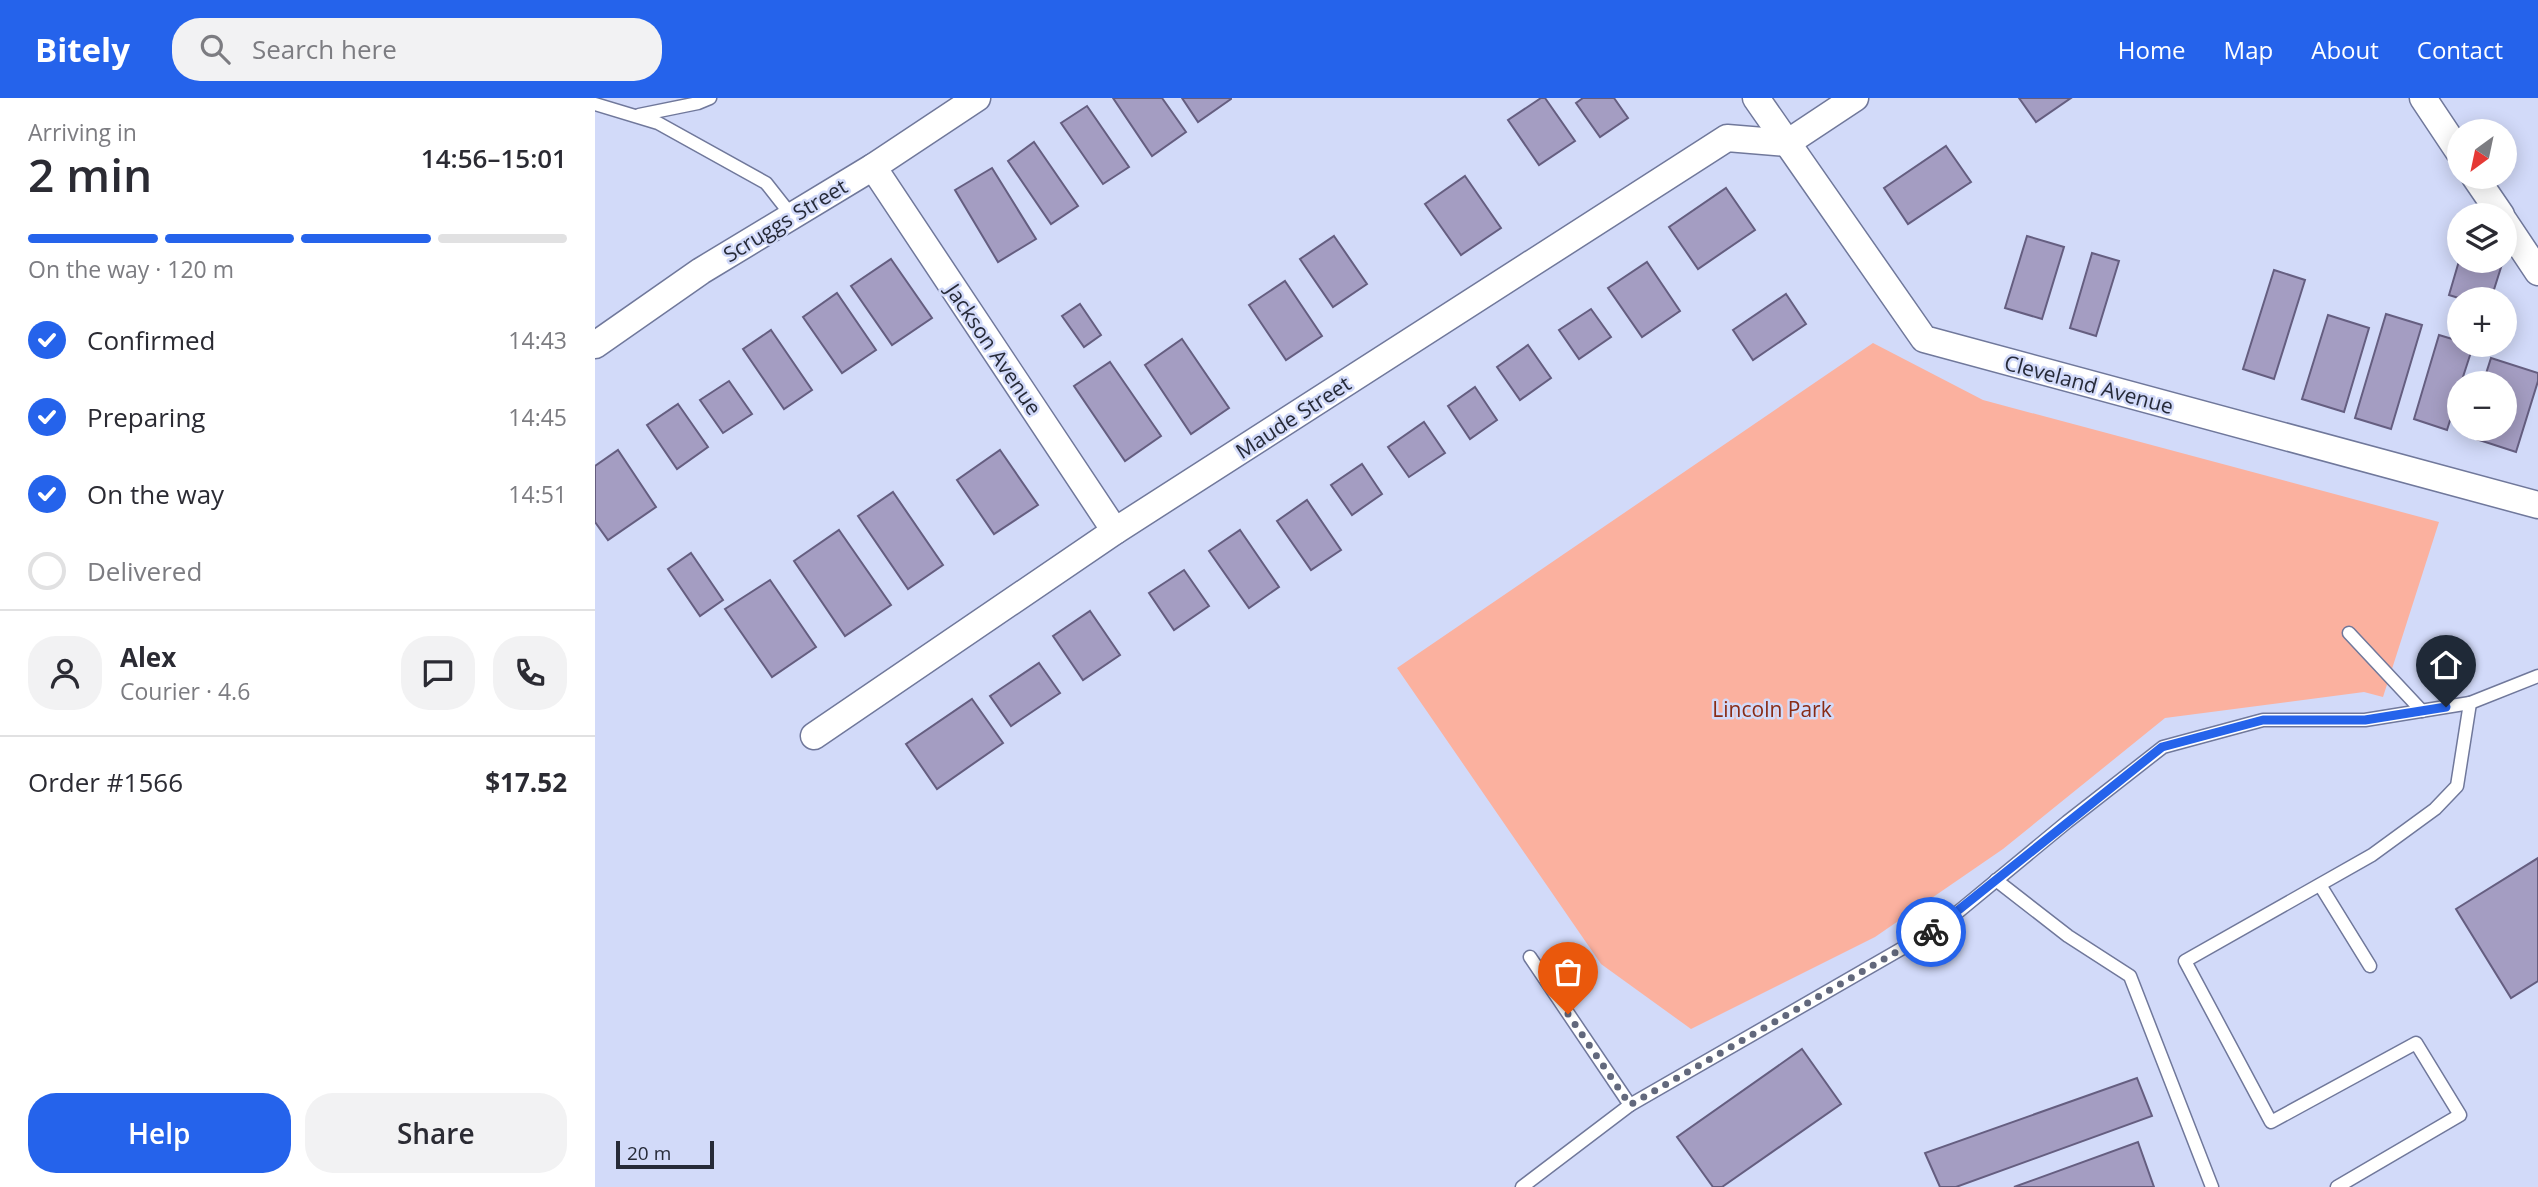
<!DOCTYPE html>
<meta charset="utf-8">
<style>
body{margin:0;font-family:"Open Sans",sans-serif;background:#f2f2f3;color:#2b2b33;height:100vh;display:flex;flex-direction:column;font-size:26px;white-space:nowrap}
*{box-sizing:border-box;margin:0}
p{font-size:23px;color:#7c7c81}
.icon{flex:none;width:38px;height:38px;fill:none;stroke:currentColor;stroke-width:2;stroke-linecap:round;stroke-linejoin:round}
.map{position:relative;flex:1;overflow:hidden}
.details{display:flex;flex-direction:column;background:#fff;width:595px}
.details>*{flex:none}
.needle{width:46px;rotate:213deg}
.controls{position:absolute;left:1852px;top:21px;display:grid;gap:14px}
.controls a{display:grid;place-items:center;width:70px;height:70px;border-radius:50%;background:#fff;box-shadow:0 4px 18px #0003;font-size:35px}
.scale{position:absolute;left:21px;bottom:18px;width:98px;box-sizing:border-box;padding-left:7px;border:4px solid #262a38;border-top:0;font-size:19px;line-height:24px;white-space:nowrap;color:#262a38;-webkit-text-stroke:5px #d2daf9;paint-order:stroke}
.pin{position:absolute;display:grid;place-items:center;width:60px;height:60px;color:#fff;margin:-72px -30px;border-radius:50% 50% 50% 0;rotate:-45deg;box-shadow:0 0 7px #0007}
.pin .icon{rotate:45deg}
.courier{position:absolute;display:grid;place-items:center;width:70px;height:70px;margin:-35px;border:5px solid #2563eb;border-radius:50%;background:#fff;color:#222;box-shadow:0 2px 9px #0007}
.overview em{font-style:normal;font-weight:600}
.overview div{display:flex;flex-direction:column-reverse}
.overview{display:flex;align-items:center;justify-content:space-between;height:119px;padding:0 28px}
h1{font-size:46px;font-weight:600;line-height:52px}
.bar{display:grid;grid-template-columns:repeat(4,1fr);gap:10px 7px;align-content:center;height:84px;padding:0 28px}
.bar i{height:9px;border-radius:5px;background:#e1e1e2}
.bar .active{background:#2563eb}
.bar p{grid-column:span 4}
.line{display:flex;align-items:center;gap:18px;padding:0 28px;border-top:2px solid #e1e1e2}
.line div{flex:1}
.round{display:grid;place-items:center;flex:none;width:74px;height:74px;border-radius:28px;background:#f2f2f3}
ol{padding:0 28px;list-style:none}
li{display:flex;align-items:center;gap:21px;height:77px}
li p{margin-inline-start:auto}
li .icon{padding:7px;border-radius:50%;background:#2563eb;color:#fff;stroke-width:4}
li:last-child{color:#7c7c81}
li i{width:38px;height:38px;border:4px solid #e1e1e2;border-radius:50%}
.action{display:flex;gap:14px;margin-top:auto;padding:14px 28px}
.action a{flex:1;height:80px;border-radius:28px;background:#2563eb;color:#fff;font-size:28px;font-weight:600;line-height:80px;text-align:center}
.action a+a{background:#f2f2f3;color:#2b2b33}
header{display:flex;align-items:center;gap:42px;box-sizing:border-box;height:98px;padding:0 35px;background:#2563eb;color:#fff}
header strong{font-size:33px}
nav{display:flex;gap:38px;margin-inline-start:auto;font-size:24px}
.search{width:490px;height:63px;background:#f2f2f3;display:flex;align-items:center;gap:18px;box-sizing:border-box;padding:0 24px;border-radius:28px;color:#7c7c81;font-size:26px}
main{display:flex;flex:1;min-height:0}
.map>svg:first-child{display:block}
</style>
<header>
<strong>Bitely</strong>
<div class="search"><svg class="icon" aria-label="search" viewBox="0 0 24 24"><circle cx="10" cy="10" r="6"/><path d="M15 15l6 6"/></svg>Search here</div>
<nav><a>Home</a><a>Map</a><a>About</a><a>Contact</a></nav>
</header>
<main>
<section class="details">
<div class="overview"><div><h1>2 min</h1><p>Arriving in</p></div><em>14:56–15:01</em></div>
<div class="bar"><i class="active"></i><i class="active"></i><i class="active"></i><i></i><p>On the way · 120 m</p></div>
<ol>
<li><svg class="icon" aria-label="check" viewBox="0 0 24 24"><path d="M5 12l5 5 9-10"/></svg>Confirmed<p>14:43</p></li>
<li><svg class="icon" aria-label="check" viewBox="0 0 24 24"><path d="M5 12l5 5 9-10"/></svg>Preparing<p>14:45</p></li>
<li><svg class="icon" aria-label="check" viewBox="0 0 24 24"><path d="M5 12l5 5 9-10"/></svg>On the way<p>14:51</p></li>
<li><i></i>Delivered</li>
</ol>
<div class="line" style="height:126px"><a class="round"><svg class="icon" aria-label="person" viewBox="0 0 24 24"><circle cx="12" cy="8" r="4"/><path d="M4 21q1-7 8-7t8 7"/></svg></a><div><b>Alex</b><p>Courier · 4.6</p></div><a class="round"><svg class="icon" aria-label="chat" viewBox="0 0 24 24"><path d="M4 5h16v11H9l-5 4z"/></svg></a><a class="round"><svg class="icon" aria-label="phone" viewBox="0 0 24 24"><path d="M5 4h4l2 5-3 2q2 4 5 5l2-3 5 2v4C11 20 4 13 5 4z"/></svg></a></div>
<div class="line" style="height:91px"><div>Order #1566</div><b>$17.52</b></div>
<div class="action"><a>Help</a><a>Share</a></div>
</section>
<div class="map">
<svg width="1943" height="1089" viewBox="0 0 1943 1089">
<rect width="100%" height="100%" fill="#d2daf9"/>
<path fill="#fbb19f" d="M1278,245L1388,302L1844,424L1788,599L1769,594L1570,620L1408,751L1280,839L1096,931L1006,866L802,570Z"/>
<g fill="#a49dc2" stroke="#655e80" stroke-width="2">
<path d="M518,0H567L591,34L557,58Z"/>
<path d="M587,0H636V1L603,24Z"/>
<path d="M946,0H950L980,43L944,67L913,22Z"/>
<path d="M988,0H1019L1033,20L1005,39L981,5Z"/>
<path d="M1424,0H1476L1441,24Z"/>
<path d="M492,8L534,69L508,86L466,25Z"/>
<path d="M439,44L483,108L456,126L413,63Z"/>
<path d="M1351,48L1376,84L1313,126L1289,90Z"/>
<path d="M397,70L441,141L403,164L360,92Z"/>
<path d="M870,78L906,130L866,157L830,106Z"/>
<path d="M1131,90L1160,132L1103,171L1074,129Z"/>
<path d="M739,138L772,186L738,209L705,161Z"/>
<path d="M1432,138L1469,149L1447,221L1410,210Z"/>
<path d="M1497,155L1524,163L1501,238L1475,230Z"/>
<path d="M296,161L337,220L297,247L256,188Z"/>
<path d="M1864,163H1908L1896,201H1867L1854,197Z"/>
<path d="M1052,164L1085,213L1047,239L1013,190Z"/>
<path d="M1679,172L1710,182L1679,281L1648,271Z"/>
<path d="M690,183L727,238L691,262L654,207Z"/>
<path d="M242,195L281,252L247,275L208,219Z"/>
<path d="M1191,196L1211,226L1158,262L1138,232Z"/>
<path d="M485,206L506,237L489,249L467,218Z"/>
<path d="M996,211L1016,239L984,261L964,232Z"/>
<path d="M1791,216L1827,227L1796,331L1760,320Z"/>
<path d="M1733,217L1774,230L1749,314L1707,301Z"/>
<path d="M176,232L217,292L189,311L148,251Z"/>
<path d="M1844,237L1864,243V247L1878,248L1866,285H1864V294L1852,332L1819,321Z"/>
<path d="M587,241L634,310L596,336L550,267Z"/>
<path d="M933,247L956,280L925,302L902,269Z"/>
<path d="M1896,260L1943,275V283L1921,354L1872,338L1874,331H1909V285H1888Z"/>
<path d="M515,264L566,338L530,363L479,288Z"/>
<path d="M134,283L157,316L128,335L105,302Z"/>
<path d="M880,289L902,322L875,341L853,308Z"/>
<path d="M83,306L113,349L82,371L52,327Z"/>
<path d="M829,324L850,355L814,379L793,349Z"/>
<path d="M23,352L61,409L13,442L0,424V368Z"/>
<path d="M405,352L443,407L399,436L362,382Z"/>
<path d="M767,366L787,396L757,417L736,387Z"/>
<path d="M298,394L348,467L313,491L263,418Z"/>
<path d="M712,402L746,452L716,472L682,423Z"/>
<path d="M244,432L296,507L250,538L199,463Z"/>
<path d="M645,432L684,489L654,510L614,453Z"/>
<path d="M96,455L128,502L105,518L73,471Z"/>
<path d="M589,472L614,508L579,532L554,495Z"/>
<path d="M175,482L221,549L177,579L130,511Z"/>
<path d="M495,513L525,557L488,582L458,538Z"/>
<path d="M444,565L465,595L416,628L395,598Z"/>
<path d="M377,601L408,645L342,691L311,646Z"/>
<path d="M1943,760V883L1916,900L1861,811Z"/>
<path d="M1207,951L1246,1006L1127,1089H1118L1082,1039Z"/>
<path d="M1542,980L1557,1018L1361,1089H1345L1330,1055Z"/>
<path d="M1543,1044L1559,1089H1419Z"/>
</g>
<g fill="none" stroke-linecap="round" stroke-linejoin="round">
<g stroke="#70789b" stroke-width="15">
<g id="service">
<path d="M0,6L63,25L171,85L197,118"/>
<path d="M44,17L103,5L115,0"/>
<path d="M1754,535L1827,613"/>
<path d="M1401,782L1473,838L1535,878L1617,1089"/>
<path d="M1725,787L1775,868"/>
<path d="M935,859L1035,1007L1346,828L1472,724L1568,649L1668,622H1770L1875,605L1943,578"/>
<path d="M927,1089L1035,1007"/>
<path d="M1742,1089L1865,1017L1821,945L1676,1024L1590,863L1777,757L1840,711L1862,688L1875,605"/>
</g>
</g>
<g stroke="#70789b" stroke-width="29">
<g id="minor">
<path d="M1161,0L1329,241L1943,407"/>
<path d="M1828,0L1864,54"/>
<path d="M278,69L520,433"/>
<path d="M1880,79L1906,117"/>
<path d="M1909,123L1943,174"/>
<path d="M0,247L106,173L278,69L382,0"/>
<path d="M219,638L520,433L1132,40L1192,45L1260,0"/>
</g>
</g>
<use href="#service" stroke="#fff" stroke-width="12"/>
<use href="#minor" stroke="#fff" stroke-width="26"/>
</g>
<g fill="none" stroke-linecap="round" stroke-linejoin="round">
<path stroke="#62687c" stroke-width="7" stroke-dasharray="0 12.6" d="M973,916L1035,1007L1336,834"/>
<path stroke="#2563eb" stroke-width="9" d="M1336,834L1567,649L1668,622H1770L1851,609"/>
</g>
<g text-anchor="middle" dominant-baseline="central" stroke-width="5" stroke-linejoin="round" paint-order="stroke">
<g font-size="21" fill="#262a38" stroke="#d2daf9">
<text transform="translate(190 122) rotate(-31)">Scruggs Street</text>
<text transform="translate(399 251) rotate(56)">Jackson Avenue</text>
<text transform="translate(1494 286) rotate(15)">Cleveland Avenue</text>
<text transform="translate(698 319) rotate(-33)">Maude Street</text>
</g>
<g font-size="21" fill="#882b15" stroke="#d2daf9">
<text x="1177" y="611">Lincoln Park</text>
</g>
</g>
</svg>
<div class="controls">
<a><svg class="needle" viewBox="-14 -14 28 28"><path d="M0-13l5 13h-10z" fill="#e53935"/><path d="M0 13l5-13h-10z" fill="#7c7c81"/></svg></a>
<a><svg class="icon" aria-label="layers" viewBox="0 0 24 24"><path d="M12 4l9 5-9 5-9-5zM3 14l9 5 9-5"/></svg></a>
<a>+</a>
<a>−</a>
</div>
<div class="scale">20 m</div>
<div class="pin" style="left:973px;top:916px;background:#ea580c"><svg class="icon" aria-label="bag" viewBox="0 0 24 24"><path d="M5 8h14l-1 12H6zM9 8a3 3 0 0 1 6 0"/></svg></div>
<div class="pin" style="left:1851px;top:609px;background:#1f2937"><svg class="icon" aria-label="home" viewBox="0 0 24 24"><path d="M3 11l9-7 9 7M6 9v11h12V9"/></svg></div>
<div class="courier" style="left:1336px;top:834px"><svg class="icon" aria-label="bike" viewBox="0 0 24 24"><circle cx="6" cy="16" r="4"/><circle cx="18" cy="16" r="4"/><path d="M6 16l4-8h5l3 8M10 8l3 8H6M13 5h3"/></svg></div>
</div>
</main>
